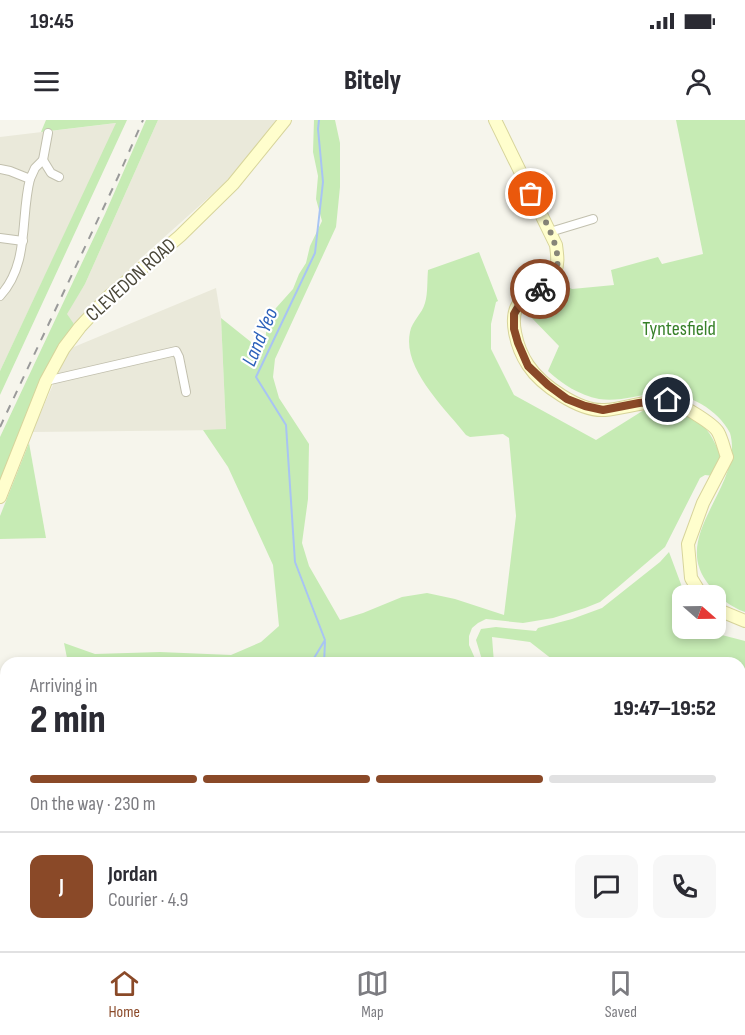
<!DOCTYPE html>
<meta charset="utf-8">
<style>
body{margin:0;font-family:"Sofia Sans Condensed",sans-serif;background:#f7f7f7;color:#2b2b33;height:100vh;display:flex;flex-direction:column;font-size:22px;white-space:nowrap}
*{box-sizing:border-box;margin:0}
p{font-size:20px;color:#7c7c81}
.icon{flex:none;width:33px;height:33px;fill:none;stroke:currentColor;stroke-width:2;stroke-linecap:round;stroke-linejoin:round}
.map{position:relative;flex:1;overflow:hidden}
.details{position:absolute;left:0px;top:537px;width:746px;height:294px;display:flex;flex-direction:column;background:#fff;border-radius:18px 18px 0 0;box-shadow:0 3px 9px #0003}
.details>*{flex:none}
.needle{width:39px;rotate:110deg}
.fabs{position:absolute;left:672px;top:465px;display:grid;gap:12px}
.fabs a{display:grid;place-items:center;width:54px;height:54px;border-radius:12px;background:#fff;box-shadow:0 3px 9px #0003;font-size:30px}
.pin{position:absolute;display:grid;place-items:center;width:51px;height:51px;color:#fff;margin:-26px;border:3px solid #fff;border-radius:50%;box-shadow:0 2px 6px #0007}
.courier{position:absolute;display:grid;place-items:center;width:60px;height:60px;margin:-30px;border:4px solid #8a4928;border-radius:50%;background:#fff;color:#222;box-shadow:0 2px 8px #0007}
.head em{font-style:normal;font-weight:800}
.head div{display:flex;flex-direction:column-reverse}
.head{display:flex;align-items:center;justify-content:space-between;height:102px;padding:0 30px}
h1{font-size:39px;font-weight:800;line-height:45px}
.bar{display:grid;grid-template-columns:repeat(4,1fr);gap:9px 6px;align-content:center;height:72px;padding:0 30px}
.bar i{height:8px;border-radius:4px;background:#e1e1e2}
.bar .current{background:#8a4928}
.bar p{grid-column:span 4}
.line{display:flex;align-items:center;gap:15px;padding:0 30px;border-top:2px solid #e1e1e2}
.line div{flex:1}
.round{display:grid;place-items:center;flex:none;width:63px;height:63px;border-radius:12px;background:#f7f7f7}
.status{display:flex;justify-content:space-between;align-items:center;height:42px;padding:0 30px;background:#fff;direction:ltr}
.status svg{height:16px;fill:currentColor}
header{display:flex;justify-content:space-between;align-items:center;height:78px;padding:0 30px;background:#fff;font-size:27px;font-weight:800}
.tab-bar{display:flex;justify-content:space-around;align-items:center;height:84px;border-top:2px solid #e1e1e2;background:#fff;font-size:16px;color:#7c7c81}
.tab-bar a{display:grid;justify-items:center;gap:3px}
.tab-bar .current{color:#8a4928}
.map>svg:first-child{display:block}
</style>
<div class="status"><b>19:45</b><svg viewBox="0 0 49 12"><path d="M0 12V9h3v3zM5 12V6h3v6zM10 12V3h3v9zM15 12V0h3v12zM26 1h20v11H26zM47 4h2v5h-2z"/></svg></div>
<header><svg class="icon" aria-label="menu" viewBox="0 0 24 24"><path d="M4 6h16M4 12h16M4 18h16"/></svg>Bitely<svg class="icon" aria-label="person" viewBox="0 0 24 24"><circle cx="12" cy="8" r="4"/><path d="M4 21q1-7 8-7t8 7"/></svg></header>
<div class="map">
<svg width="745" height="831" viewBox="0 0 745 831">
<rect width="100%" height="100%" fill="#f6f5ec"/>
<g fill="#eae9da">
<path d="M158,0H277L226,62L141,138L74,204L66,194L85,164Z"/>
<path d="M117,3L0,251V17Z"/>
<path d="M216,168L221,198L226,310L32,312L69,229Z"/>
</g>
<g fill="#c6ebb4">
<path d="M46,0H127L0,275V251L116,3L41,12Z"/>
<path d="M146,0H158L85,164L67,194L74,204L49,247L0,365V317L105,94Z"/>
<path d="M314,0H335L340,23V67L336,107L275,239L273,257L279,278L309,324L308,379L302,423L309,446L340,500L363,493L402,477L427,473L455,479L504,495L516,396L509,318L503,314L470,317L466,315C445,288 402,249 410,212C412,201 422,194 425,183C428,173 427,161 428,150L479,132L498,181L496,182L491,204V229L514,275L596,320L652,285C667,289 688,293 701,304C710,311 716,325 721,336L714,356L705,355L700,358L665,427L617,468L600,482L585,488L553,498L523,503L486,499L478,503L472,508L469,516V525L477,543H68L64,523L95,534L160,532L231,535L261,522L279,506L273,445L228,347L203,310L226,309L221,198L261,230L265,224L267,203L276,188L293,169L299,154L306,143L310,126L322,101L316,79L318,56L313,32Z"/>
<path d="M676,0H745V492C730,487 719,477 709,465C668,415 745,366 730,313C718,289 685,271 658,273C638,275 619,282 599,279C579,275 562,264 548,251L559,226L527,193L529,190L554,170L562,159L564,165L572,169L614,165L611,150L658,137L662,144L703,134Z"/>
<path d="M29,323L46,418L0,419V396Z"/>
<path d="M669,432L685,475L682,476V508L705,509L718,514L745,521V595L740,594V543H557L530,522L492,517L494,543H483L476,520L481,509L496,507L536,511L538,508L572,499L602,488L660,442Z"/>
<path d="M0,600L6,601V629H2L6,663V825H81L73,831H0Z"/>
<path d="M740,702H745V831H686L687,825H740Z"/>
<path d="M94,825H201L202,831H83Z"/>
<path d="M299,825H406L405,828L410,831H290Z"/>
<path d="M466,825H562L571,831H466Z"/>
</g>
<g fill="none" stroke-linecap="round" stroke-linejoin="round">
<g stroke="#a8c4f3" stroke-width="2">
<path d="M311,543L325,520L295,442L286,305L256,257L315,133L323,62L318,9L319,0"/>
<path d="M324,543L325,522"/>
<path d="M0,789H6"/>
<path d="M79,825V828L88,831"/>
<path d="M180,825H191"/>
<path d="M114,831L118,825"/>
</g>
<g stroke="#c2c0ae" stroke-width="10">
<g id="minor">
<path d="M43,40L51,53L59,57"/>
<path d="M0,49L10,51L30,59L35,48L43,40L48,13"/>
<path d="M550,112L593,99"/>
<path d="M0,118L23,121"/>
<path d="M0,176C30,143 20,98 30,59"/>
<path d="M46,261L176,231L179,237L186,272"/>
<path d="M462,831V825"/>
</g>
</g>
<g stroke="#d7d49b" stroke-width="14">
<g id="secondary">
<path d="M495,0L556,125C557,134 559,143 555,152C550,167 532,171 521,181C506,196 518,230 528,245C541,265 580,292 605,290C621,289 638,283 654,282C658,281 664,280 668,280C677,282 713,303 718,312C722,319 724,329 727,337L703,383L688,424L691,458L702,476"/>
<path d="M0,377L46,261L64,228L80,207L108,177L180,116L233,64L285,0"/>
<path d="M716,489L745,501"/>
</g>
</g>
<use href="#minor" stroke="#fff" stroke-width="8"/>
<use href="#secondary" stroke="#fffecd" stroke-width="12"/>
<path stroke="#9a9a9a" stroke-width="2" stroke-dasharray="8 8" stroke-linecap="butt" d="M0,307L118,57L143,0"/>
</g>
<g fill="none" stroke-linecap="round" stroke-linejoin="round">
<path stroke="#878578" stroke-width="6" stroke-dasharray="0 10.8" d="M531,74C541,94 567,133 554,155C551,160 545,165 540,169"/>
<path stroke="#8a4928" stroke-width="8" d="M540,169L521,182L514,194V209L518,223L528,246L548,265L567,279L585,286L603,290L639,283L668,280"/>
</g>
<g text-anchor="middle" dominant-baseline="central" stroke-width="4.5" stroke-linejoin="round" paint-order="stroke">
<g font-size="20" fill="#4b4839" stroke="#fff">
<text transform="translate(131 160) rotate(-42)">CLEVEDON ROAD</text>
</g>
<g font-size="20" fill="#378029" stroke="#fff">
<text x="679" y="209">Tyntesfield</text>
</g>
<g font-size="21" font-style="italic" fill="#2d61bb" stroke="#fff">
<text transform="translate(260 217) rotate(-67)">Land Yeo</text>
</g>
</g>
</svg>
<div class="fabs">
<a><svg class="needle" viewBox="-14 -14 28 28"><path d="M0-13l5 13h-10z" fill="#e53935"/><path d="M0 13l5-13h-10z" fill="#7c7c81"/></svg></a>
</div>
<div class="pin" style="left:531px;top:74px;background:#ea580c"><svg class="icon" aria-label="bag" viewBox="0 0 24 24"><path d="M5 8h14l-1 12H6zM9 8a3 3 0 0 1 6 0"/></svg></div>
<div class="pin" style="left:668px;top:280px;background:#1f2937"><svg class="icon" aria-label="home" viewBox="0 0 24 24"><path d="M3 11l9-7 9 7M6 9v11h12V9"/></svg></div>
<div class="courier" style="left:540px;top:169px"><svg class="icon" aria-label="bike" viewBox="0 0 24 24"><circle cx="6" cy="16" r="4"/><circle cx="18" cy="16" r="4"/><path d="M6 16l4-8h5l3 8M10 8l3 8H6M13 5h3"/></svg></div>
<section class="details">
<div class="head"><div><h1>2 min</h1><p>Arriving in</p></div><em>19:47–19:52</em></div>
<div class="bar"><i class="current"></i><i class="current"></i><i class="current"></i><i></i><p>On the way · 230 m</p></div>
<div class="line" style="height:108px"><b class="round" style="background:#8a4928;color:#fff">J</b><div><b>Jordan</b><p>Courier · 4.9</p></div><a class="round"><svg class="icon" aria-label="chat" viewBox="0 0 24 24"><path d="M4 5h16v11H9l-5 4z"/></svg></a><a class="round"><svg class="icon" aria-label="phone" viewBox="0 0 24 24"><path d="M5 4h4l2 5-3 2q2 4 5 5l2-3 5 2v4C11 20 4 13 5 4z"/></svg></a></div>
</section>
</div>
<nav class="tab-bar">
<a class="current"><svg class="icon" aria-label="home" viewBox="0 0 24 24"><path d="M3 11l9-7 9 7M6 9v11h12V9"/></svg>Home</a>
<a><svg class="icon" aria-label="map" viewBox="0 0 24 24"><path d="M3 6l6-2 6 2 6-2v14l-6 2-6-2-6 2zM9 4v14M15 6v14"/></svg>Map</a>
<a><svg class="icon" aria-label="saved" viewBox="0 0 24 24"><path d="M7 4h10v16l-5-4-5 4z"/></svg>Saved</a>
</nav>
